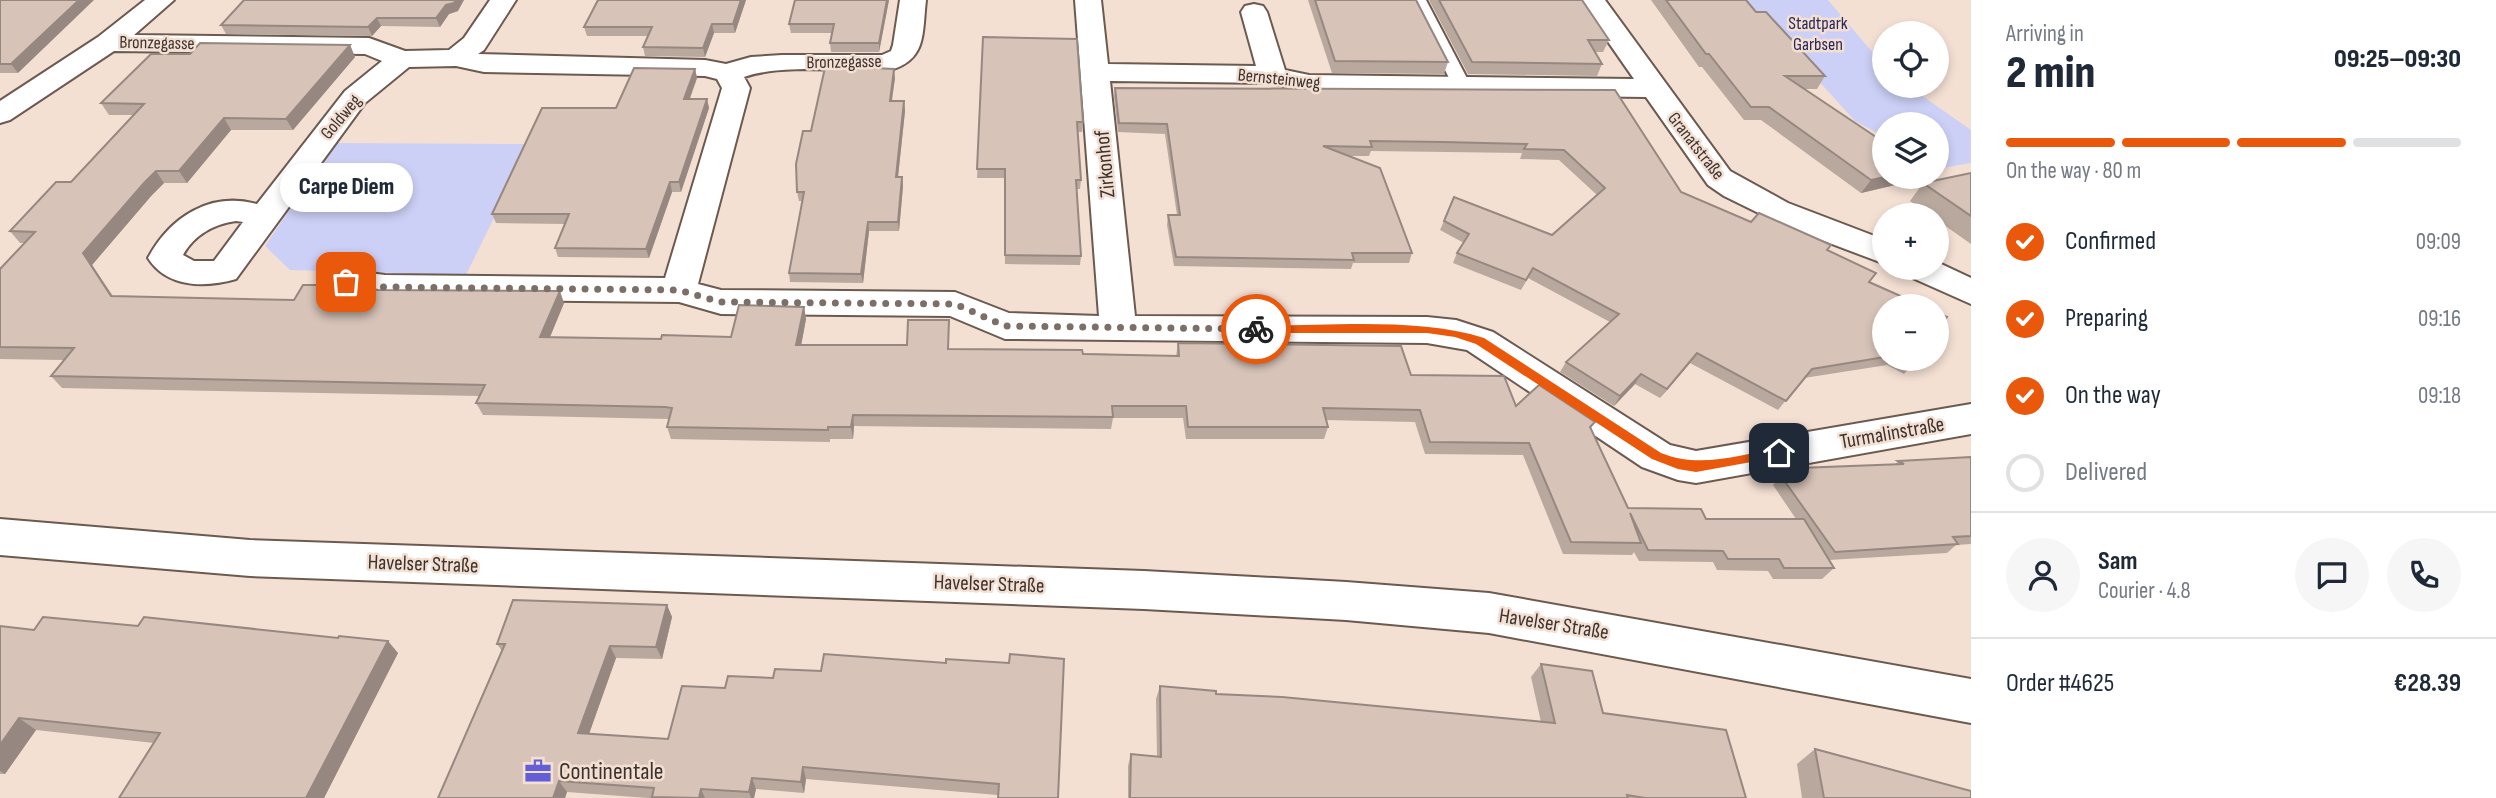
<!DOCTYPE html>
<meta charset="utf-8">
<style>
body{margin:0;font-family:"Sofia Sans Condensed",sans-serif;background:#f6f6f7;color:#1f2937;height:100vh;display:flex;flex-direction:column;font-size:26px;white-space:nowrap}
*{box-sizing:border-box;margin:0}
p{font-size:23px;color:#747a83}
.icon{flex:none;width:38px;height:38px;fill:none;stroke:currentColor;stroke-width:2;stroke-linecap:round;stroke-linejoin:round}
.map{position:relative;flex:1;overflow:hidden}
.drawer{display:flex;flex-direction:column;background:#fff;width:525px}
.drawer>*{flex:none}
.tools{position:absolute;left:1872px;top:21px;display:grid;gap:14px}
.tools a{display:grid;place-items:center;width:77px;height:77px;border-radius:50%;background:#fff;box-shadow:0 4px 10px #0003;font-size:35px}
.pin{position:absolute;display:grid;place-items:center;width:60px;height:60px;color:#fff;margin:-30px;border-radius:14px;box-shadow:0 4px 10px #0006}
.courier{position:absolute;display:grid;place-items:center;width:70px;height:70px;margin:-35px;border:5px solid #ea580c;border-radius:50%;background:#fff;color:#222;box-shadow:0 2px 9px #0007}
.bubble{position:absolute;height:49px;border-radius:24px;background:#fff;box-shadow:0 4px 10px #0003;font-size:23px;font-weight:800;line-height:49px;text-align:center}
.headline em{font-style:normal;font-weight:800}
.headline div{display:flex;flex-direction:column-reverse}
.headline{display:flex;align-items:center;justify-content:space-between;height:119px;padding:0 35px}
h1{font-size:46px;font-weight:800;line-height:52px}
.bar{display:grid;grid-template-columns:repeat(4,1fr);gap:10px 7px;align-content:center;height:84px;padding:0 35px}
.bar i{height:9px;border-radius:5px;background:#e0e1e3}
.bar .on{background:#ea580c}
.bar p{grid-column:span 4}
.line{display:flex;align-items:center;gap:18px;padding:0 35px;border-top:2px solid #e0e1e3}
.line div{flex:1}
.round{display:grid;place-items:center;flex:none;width:74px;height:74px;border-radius:37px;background:#f6f6f7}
ol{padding:0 35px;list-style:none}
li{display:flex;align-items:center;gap:21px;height:77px}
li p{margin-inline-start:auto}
li .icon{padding:7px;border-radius:50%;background:#ea580c;color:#fff;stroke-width:4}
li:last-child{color:#747a83}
li i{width:38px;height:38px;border:4px solid #e0e1e3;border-radius:50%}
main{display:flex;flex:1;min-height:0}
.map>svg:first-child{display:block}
</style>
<main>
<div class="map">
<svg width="1971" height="798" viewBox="0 0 1971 798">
<rect width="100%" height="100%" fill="#f4dfd3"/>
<g fill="#ccd0f6">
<path d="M1745,0H1828L1885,67V86H1908L1971,130V163L1941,168L1937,166V124H1885V137L1855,121Z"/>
<path d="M334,143L530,144L466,275L290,270L265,246Z"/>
</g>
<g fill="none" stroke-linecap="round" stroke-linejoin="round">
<g stroke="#6c5a50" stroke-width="4">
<path id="service" d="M1410,0H1426L1470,84L1467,88L1461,89L1452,84Z"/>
</g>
<g stroke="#6c5a50" stroke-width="4">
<g id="minor">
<path d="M145,0H174L134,35L369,38L405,51L449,50L464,38L490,0H516L484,50L478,54L705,60L726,64L751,57L782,55H882L891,51L893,45L900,0H926C922,35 927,61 887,71C847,71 780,64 744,77L750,88L698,284L721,290L955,292L1009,313L1099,316L1075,0H1101L1108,64L1256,66L1241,12L1245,6L1254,4L1263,6L1267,12L1285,70L1309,75L1634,79L1579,0H1605L1730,171L1788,203L1885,240V264L1787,227L1724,196L1708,185L1646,97L1309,93L1273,83L1110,81L1135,316L1427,317L1456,320L1493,332L1670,445L1696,451L1971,404V434L1696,483L1678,480L1642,467L1467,350L1427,343L1005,339L950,316L721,314L679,302L385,299L334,290L329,282L334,274L346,270L385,275L665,278L722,88L717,79L705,76L484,72L456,66L409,67L365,103L236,279C205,288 167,288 148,258C170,217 210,191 257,204L345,91L382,61L365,54L114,51L10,120L0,123V101L98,37ZM236,221L243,222L214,261H194L183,255C194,235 214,224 236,221Z"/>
<path d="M1937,262L1971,278V304L1908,276L1903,268H1937Z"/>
</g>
</g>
<g stroke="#6c5a50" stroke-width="4">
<path id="tertiary" d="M0,519L250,540L1144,571L1346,582L1489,593L1971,679V723L1489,633L1346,620L1144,609L250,576L0,555Z"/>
</g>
<use href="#service" fill="#fff" fill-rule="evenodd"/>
<use href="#minor" fill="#fff" fill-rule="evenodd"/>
<use href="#tertiary" fill="#fff" fill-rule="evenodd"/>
</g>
<g fill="#b9a89d">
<path d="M0,0L18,73H0Z"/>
<path d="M598,0H746L735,33H714L705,57L645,56L643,47L648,36H587L584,27Z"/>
<path d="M889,0L879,52H831L830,43L832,33H791L789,24Z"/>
<path d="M1308,0H1416L1448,62L1444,74L1332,73Z"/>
<path d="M1429,0H1582L1609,40L1603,52H1595L1602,64L1597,76L1468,74Z"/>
<path d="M1651,0H1746L1756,12L1825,76L1817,89H1804L1885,177H1916L1912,181L1861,193L1761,120H1744L1702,67H1699Z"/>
<path d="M458,11L449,14L440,27L381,26L372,36L226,34L221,25Z"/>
<path d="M983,37L1083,122L1082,132H1077L1081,180L1080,189H1076L1081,256L1080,265L1005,264L1004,178H977Z"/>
<path d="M350,45L355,57L293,130H231L187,183H164L152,195L92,265L113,296L294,300L378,290L564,303L550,337L661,339L731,337L804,307L806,319L801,345H907L949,320V349L1176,356L1178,343L1411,375L1516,406L1595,422L1591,428L1628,508L1706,519H1796L1773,485L1781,476H1792L1799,468L1895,465L1898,461L1971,457V544L1956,545L1947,553L1829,560L1834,568L1822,579H1773L1768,571L1717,570L1713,562L1639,561L1634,552L1632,555L1563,554L1523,455L1425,454L1415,422L1326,420L1328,427L1324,439H1186L1183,418H1113L1111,429L854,426L853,439H830V442L671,439L667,427L669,419L483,415L476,403L480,396L62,388L51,376L64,360L0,359V269L24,243H20L10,231L71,182L133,115H109L101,103L190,54Z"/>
<path d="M875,64V68L895,78L892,101H904L905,111L898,177H902L903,186L899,231H869L863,283L790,282L789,273L803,201H799L797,192L811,131Z"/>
<path d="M695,69L697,78L690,99H707L709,108L681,192H672L649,258L558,257L555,248L565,224L496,223L492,214L616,108Z"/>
<path d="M1115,88L1615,90L1681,192L1751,222L1828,251L1869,282L1885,306V359H1917L1904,374L1887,365L1804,378L1778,410L1690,363L1660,398L1635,384L1614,406L1560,372L1566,362L1610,322L1528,278L1521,290L1453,263L1457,253L1464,243L1440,230L1444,221L1552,235L1597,195L1559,160L1520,159L1522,153L1371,151L1369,156H1348L1412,253L1409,263H1353L1351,269L1174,266L1167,225L1168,215H1177L1165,134L1118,132L1114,97Z"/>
<path d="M1971,173V244L1937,220V215H1930L1910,201L1923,183Z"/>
<path d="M667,605L672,617L662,659L616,658L589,734L668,739L725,688L773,678L821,671L946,663H1009L998,795L806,779L804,793L756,789L754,798H648L567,792L565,798H438L502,651L497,644Z"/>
<path d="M0,626L34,630L398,653L324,798H119L154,743L36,730L5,774H0Z"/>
<path d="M1541,664L1603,713L1746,798H1128V766L1131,754L1157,756L1156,699L1160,686L1216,694L1541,722L1531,677Z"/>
<path d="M1815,749L1971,798H1802L1797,764Z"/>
</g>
<g fill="#968880">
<path d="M79,0H94L18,73L11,64Z"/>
<path d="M456,0H464L458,11L449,14L440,27L436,18L446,5Z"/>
<path d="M741,0H746L735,33L733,24Z"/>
<path d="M887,0H889L879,52V43Z"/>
<path d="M377,18L381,26L372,36L368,27Z"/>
<path d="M712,24L714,33L705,57L703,48Z"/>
<path d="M350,45L355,57L293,130L286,119Z"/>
<path d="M695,69L697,78L686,108L684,99Z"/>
<path d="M894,69L895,78L890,111V101Z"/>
<path d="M707,99L709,108L681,192L679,182Z"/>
<path d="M904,101L905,111L897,186L896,177Z"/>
<path d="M224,118L231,130L187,183L179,171Z"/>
<path d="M156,171L164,183L152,195L92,265L120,308L111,296L83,253L144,183Z"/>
<path d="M902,177L903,186L899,231L898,222Z"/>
<path d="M1885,177H1916L1912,181L1861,193L1871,180Z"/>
<path d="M670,182L672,192L649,258L646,249Z"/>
<path d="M868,222L869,231L863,283L861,274Z"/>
<path d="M560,291L564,303L545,349L540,337Z"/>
<path d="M804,307L806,319L799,357L796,345Z"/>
<path d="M1697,353L1690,363L1660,398L1667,389Z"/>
<path d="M1641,374L1635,384L1614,406L1620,396Z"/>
<path d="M853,415L854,426L853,439L851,427Z"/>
<path d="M667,605L672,617L662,659L656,647Z"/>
<path d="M388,641L398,653L324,798H306Z"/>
<path d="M610,646L616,658L585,745L578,733Z"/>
<path d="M19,718L36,730L5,774L0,771V745Z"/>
<path d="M803,767L806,779L804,793L801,782Z"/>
<path d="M752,778L756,789L754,798H751L749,792Z"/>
<path d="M559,781L567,792L565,798H553Z"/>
<path d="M701,789L705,798H699Z"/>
</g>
<g fill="#d7c3b7" stroke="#968880" stroke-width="2">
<path d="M0,0H79L11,64H0Z"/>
<path d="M244,0H456L454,3L446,5L436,18H377L368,27L221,25Z"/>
<path d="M598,0H741L733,24H712L703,48L643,47L652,27H584Z"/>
<path d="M795,0H887L879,43H830L834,24H789Z"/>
<path d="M1315,0H1416L1448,62L1335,61Z"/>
<path d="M1439,0H1582L1609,40H1588L1602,64L1472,62Z"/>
<path d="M1666,0H1746L1756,12H1766L1825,76H1785L1885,143V177L1871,180L1769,107H1751L1709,54H1706Z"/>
<path d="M983,37L1077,39L1083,122H1077L1081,180H1076L1081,256L1005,255V169H977Z"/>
<path d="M200,43L350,45L286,119L224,118L179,171H156L144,183L83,253L111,296L294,300L303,285H354L378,290L560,291L540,337L661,339L662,335L731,337L739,305L804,307L796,345H907L908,320H949L948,349L1082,350L1083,354L1179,356L1178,343L1401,346L1411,375L1504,376L1516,406L1539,385L1595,422L1590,427L1628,508L1701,509L1706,519H1804L1834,568H1784L1779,559H1728L1723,551L1648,550L1630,513L1641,543L1571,542L1529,443L1430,442L1420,410L1323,408L1328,427H1188L1186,406H1112L1113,417L853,415L851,427H828V430L667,427L672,408L665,407L476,403L485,385L51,376L74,348L0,347V269L35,232L10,231L56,182H71L144,104L101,103L151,54H190Z"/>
<path d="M826,63L875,64L874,68L894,69L890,101H904L896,177H902L898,222H868L861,274L789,273L804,192H797L796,164L803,131H811Z"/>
<path d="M634,68L695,69L684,99H707L679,182H670L646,249L555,248L569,214H492L542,108H616Z"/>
<path d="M1115,88L1615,90L1681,192L1751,222L1759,213L1831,245L1827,250L1876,273L1869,282L1923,306H1885V357L1812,369L1786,401L1697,353L1667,389L1641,374L1620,396L1566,362L1619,314L1533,268L1526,280L1457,253L1469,234L1444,221L1454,197L1552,235L1605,188L1564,150L1524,149L1527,144L1443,142L1370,141L1372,147L1323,146L1380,168L1412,253H1352L1354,260L1176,257L1168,215H1180L1167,124L1119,123Z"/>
<path d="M1971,173V216L1923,183Z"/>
<path d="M1937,313L1947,317L1937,330Z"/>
<path d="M1902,359H1917L1913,364Z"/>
<path d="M1971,457V536L1953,537L1958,544L1835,552L1781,476L1804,475L1799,468L1904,464L1898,461Z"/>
<path d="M513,600L667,605L656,647L610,646L578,733L668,739L682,686L725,688L728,676L773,678L775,669L821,671L824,654L946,663V659L1009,663L1010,654L1064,659L1058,798H998L999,784L803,767L801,782L752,778L749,792L701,789L699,798L652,797L654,788L559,781L553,798H438L505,644H497Z"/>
<path d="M43,617L138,626L144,617L338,638L339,636L388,641L306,798H119L160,733L19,718L0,745V626L34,630Z"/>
<path d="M1541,664L1592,671L1603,713L1726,730L1746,798H1645L1627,795L1628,798H1130L1131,754L1161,757L1160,686L1216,691V694L1282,697L1555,723Z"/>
<path d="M1815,749L1971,791V798H1824Z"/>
</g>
<path fill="#ea580c" d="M1256,326C1326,326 1418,317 1484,338L1661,453C1701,469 1737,455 1779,448L1784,453L1779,457L1696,472L1678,469L1652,459L1476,344L1455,337L1427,333H1256L1250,329Z"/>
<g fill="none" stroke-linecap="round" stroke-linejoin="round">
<path stroke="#7b6f68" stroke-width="7" stroke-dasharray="0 12.6" d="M346,282L384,287L679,290L720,302L955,304L1005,326L1256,329"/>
</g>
<defs>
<g id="office-bare" transform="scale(2.1)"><path d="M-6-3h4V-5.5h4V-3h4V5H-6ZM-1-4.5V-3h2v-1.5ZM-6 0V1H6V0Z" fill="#635ed7" stroke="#f4dfd3" stroke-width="2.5" paint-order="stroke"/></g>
</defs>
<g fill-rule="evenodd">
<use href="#office-bare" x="538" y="771"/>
</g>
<g text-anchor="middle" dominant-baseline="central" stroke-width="5" stroke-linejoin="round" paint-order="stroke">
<g font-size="18" fill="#282758" stroke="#f4dfd3">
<text x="1818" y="23">Stadtpark<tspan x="1818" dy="21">Garbsen</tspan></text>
</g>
<g font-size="18" fill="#3a322e" stroke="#f4dfd3">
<text transform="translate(157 43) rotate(1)">Bronzegasse</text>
<text transform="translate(844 62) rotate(-1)">Bronzegasse</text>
<text transform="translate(1279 79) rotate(6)">Bernsteinweg</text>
<text transform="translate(341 117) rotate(-50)">Goldweg</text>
<text transform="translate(1696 146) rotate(52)">Granatstraße</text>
</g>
<g font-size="21" fill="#3a322e" stroke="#f4dfd3">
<text transform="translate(1105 164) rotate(-95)">Zirkonhof</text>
<text transform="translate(1892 433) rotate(-10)">Turmalinstraße</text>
<text transform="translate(423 564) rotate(2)">Havelser Straße</text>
<text transform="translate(989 584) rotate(2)">Havelser Straße</text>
<text transform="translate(1554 624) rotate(9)">Havelser Straße</text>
</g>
<g font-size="24" fill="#3a322e" stroke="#f4dfd3" text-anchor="start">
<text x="559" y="771">Continentale</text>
</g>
</g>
</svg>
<div class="tools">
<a><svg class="icon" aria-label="locate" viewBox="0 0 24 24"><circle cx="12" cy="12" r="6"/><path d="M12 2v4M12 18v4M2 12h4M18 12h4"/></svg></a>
<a><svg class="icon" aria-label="layers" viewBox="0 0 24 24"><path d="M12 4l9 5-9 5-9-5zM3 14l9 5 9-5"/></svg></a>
<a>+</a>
<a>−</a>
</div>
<div class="pin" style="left:346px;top:282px;background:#ea580c"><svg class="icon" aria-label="bag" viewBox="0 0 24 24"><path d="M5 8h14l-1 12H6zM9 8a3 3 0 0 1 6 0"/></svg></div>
<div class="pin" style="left:1779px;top:453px;background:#1f2937"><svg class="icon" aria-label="home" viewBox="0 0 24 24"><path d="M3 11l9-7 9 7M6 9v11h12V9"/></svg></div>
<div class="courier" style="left:1256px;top:329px"><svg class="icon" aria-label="bike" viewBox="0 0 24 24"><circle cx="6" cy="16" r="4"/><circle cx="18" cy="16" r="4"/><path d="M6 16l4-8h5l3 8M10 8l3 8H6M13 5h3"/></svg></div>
<div class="bubble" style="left:280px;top:163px;width:133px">Carpe Diem</div>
</div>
<section class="drawer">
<div class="headline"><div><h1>2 min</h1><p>Arriving in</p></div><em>09:25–09:30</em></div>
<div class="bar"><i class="on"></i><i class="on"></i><i class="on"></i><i></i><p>On the way · 80 m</p></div>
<ol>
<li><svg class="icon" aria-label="check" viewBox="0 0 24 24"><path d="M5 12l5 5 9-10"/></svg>Confirmed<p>09:09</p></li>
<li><svg class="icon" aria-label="check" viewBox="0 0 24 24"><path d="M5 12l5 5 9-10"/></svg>Preparing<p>09:16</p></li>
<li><svg class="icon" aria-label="check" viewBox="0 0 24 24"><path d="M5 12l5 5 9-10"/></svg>On the way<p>09:18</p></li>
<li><i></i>Delivered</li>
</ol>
<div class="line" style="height:126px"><a class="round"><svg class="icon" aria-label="person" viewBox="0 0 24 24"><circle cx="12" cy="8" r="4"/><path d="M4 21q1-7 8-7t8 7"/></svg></a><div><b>Sam</b><p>Courier · 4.8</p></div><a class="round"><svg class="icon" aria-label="chat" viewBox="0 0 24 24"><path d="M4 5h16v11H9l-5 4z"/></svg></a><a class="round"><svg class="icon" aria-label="phone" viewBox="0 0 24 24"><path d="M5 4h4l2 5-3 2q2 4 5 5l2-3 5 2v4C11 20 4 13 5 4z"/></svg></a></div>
<div class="line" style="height:91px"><div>Order #4625</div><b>€28.39</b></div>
</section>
</main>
